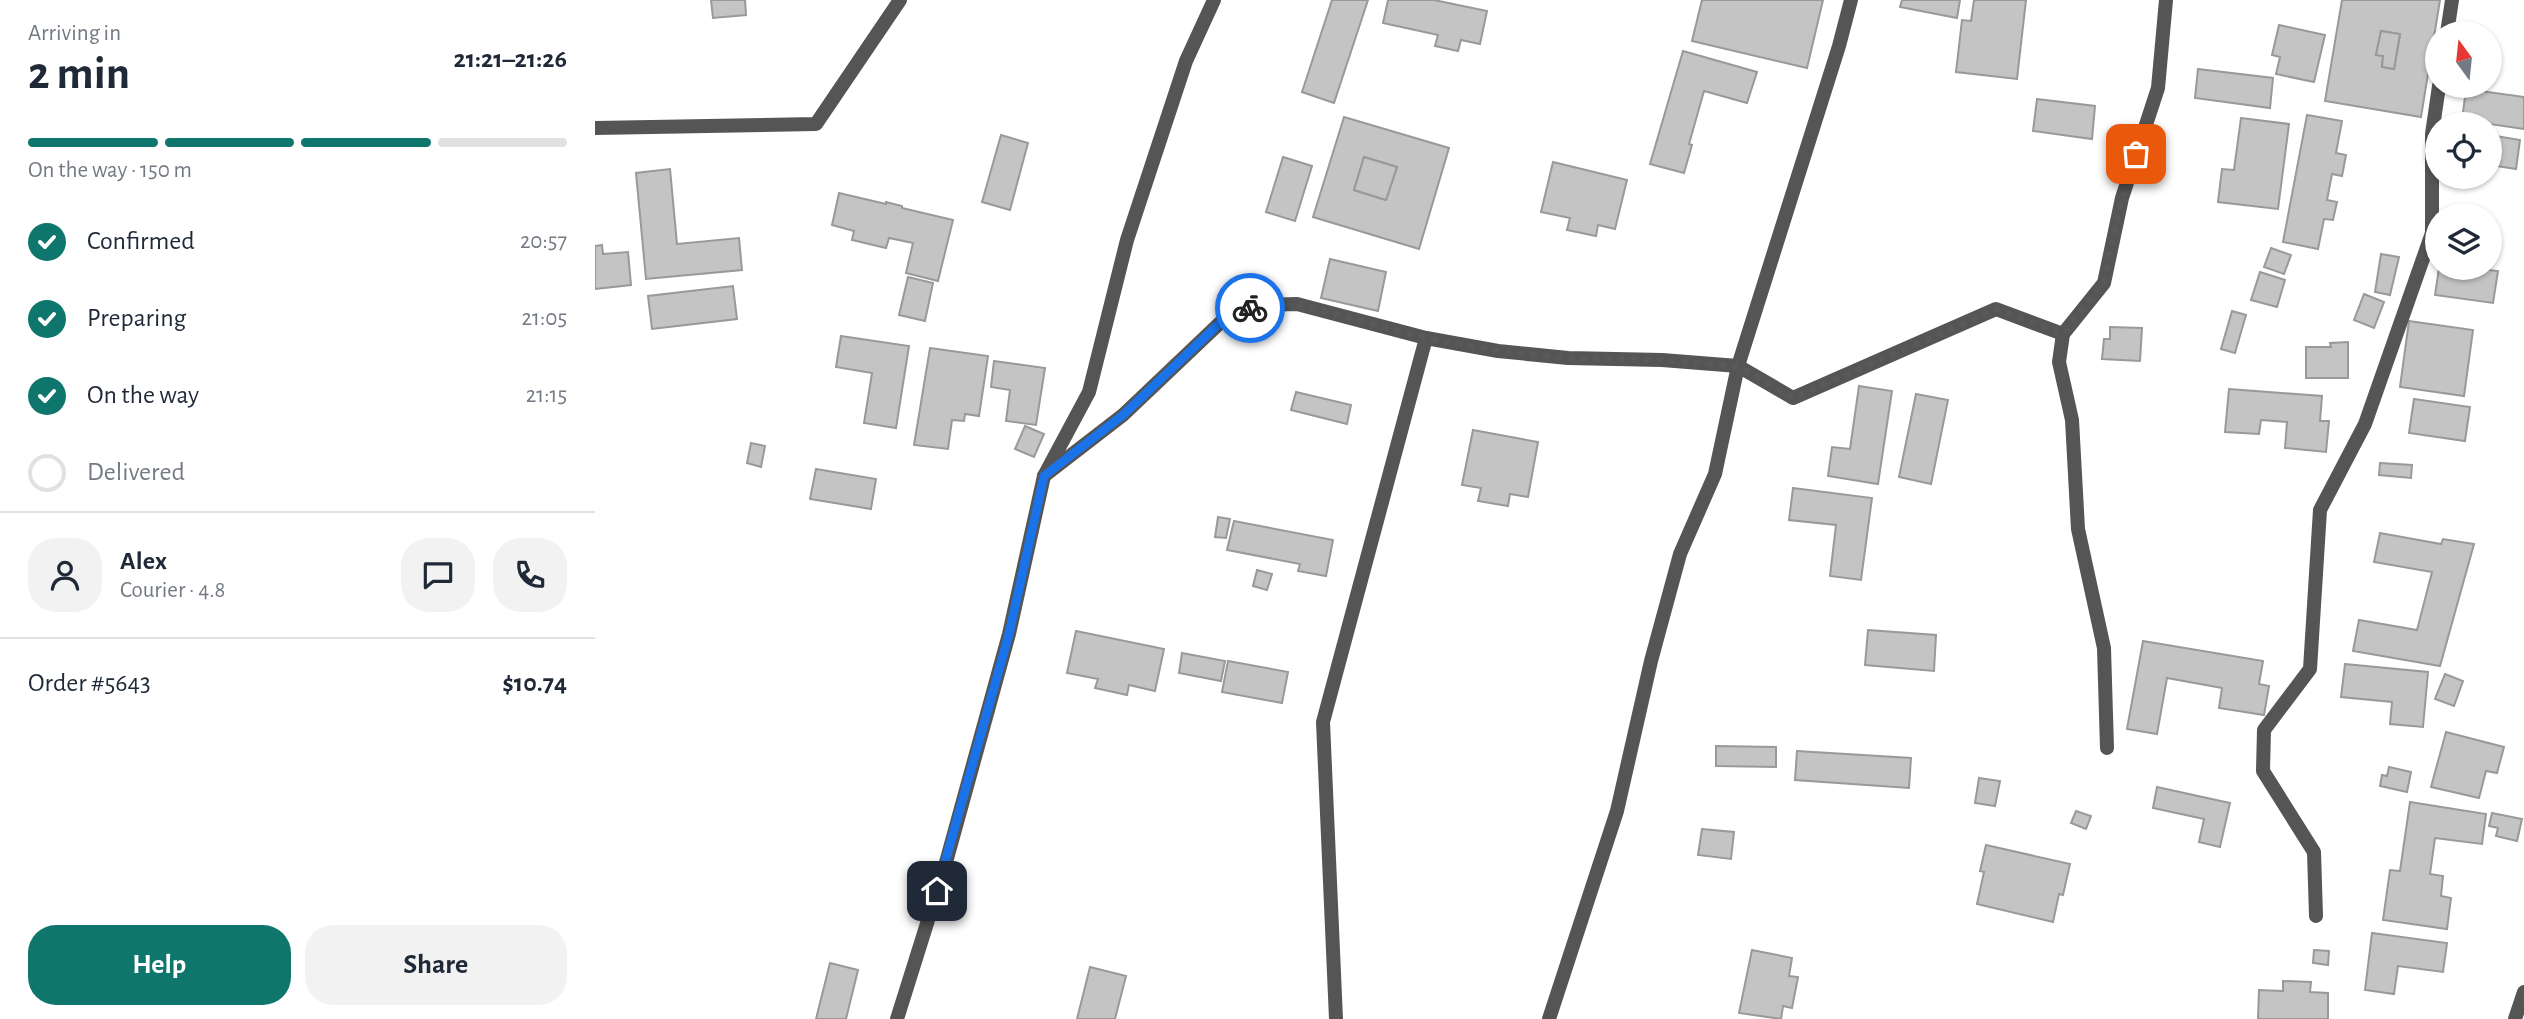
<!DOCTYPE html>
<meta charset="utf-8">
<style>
body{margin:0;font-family:"Alegreya Sans",sans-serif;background:#f2f2f3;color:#1f2937;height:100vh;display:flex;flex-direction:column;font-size:26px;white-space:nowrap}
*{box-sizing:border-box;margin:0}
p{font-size:23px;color:#747a83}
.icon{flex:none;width:38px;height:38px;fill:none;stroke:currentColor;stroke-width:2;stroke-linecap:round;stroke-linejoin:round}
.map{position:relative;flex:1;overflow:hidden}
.details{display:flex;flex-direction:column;background:#fff;width:595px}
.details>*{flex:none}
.needle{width:46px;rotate:345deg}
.tools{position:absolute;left:1830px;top:21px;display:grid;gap:14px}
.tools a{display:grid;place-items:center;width:77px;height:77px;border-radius:50%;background:#fff;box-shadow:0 2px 5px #0004;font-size:35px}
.pin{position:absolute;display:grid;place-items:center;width:60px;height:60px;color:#fff;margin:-30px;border-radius:14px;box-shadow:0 4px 10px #0006}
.courier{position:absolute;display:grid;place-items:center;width:70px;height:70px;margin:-35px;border:5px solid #1a73e8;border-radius:50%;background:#fff;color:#222;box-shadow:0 2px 9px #0007}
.head em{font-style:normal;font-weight:700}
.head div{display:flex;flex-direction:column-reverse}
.head{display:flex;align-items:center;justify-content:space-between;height:119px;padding:0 28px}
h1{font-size:46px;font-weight:700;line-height:52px}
.bar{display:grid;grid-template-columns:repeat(4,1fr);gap:10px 7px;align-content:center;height:84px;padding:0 28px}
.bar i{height:9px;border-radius:5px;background:#e0e1e3}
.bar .current{background:#0f766e}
.bar p{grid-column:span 4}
.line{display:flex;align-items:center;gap:18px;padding:0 28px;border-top:2px solid #e0e1e3}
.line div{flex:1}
.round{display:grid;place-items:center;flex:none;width:74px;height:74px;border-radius:28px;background:#f2f2f3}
ol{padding:0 28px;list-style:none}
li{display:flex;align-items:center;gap:21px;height:77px}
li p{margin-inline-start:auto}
li .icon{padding:7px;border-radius:50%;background:#0f766e;color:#fff;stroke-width:4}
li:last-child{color:#747a83}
li i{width:38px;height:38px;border:4px solid #e0e1e3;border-radius:50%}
.action{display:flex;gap:14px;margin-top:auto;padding:14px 28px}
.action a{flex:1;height:80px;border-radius:28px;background:#0f766e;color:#fff;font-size:28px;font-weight:700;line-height:80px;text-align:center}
.action a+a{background:#f2f2f3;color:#1f2937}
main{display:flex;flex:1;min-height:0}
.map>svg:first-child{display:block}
</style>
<main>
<section class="details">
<div class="head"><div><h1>2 min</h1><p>Arriving in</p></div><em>21:21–21:26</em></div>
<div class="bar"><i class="current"></i><i class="current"></i><i class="current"></i><i></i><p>On the way · 150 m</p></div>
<ol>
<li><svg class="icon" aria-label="check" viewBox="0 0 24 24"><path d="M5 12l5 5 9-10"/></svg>Confirmed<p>20:57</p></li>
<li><svg class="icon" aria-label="check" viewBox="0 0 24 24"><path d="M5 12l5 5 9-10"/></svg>Preparing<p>21:05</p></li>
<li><svg class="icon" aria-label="check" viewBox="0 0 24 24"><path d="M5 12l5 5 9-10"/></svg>On the way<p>21:15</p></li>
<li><i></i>Delivered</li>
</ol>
<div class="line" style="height:126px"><a class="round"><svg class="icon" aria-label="person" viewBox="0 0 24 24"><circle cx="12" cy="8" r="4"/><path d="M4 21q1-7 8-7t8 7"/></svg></a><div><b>Alex</b><p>Courier · 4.8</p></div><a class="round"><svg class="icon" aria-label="chat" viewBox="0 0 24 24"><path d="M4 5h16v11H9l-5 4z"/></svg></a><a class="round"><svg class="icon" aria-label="phone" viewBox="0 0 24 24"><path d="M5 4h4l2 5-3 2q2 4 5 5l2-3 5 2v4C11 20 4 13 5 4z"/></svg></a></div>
<div class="line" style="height:91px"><div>Order #5643</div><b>$10.74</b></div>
<div class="action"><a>Help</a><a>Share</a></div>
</section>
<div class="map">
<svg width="1929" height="1019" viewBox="0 0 1929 1019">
<rect width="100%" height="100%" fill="#fff"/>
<g fill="#c4c4c4" stroke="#999" stroke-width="2" fill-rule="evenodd">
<path d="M116,0H150L151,15L118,18Z"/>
<path d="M737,0H773L739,103L707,92Z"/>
<path d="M793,0H839L892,11L885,44L866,40L863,51L840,46L843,35L788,23Z"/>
<path d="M1107,0H1228L1212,68L1097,41Z"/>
<path d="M1307,0H1365L1362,18L1305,7Z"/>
<path d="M1379,0H1431L1422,79L1361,72L1367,20L1376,21Z"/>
<path d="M1747,0H1845L1826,117L1730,101ZM1786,31L1805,34L1799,69L1787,67L1788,56L1781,55Z"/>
<path d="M1684,25L1730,35L1719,82L1681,74L1685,57L1677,55Z"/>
<path d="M1786,31L1805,34L1799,69L1787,67L1788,56L1781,55Z"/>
<path d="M1088,51L1162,72L1152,103L1109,91L1094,144L1097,145L1089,173L1055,164Z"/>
<path d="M1603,69L1678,78L1675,108L1600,98Z"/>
<path d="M1871,89L1929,97V129L1867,120Z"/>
<path d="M1442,99L1500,106L1497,139L1438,131Z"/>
<path d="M1712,115L1747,121L1741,153L1751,155L1747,176L1737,174L1732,200L1742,202L1738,220L1729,219L1723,249L1688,242Z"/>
<path d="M749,117L854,148L824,249L718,217ZM769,157L802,167L791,200L759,190Z"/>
<path d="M1646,118L1694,124L1683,209L1623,202L1627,169L1639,170Z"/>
<path d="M406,135L433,143L415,210L387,202Z"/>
<path d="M1895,135L1925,140L1921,169L1895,165Z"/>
<path d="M688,157L717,166L700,221L671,212Z"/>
<path d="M769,157L802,167L791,200L759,190Z"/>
<path d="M958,162L1032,180L1020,229L1003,225L1001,236L972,230L975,218L946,212Z"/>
<path d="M75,169L82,244L144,238L147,270L51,279L41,173Z"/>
<path d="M244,193L291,204V202L307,206V208L358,220L343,281L311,273L318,243L294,238L291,248L257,240L259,231L237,225Z"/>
<path d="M7,245L8,254L33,252L36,285L0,289V246Z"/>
<path d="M1676,248L1696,255L1689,274L1669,267Z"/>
<path d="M1786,254L1804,257L1795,295L1780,292Z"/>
<path d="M735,259L791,272L783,311L726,298Z"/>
<path d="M1844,268H1878L1903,271L1898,303L1840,295Z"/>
<path d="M1665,272L1690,280L1682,307L1656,300Z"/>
<path d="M313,277L338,283L330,321L304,315Z"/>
<path d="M138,286L142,319L57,329L53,296Z"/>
<path d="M1769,294L1789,302L1779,328L1759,320Z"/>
<path d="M1637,311L1651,315L1640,353L1626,349Z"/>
<path d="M1814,321L1878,330L1869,396L1805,387Z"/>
<path d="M1515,327L1547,328L1545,361L1507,359L1509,339H1515Z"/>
<path d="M246,336L314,346L301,428L269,423L277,373L241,367Z"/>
<path d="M1753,342V378H1711V347H1736L1735,343Z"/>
<path d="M335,348L393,356L384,416L370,414L369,421L357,420L353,449L319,445Z"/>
<path d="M399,361L450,368L441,425L411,421L415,390L396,387Z"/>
<path d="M1264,386L1297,391L1283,484L1233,476L1237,447L1255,449Z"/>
<path d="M1634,389L1727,396L1725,421H1734L1731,452L1690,448L1692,422L1666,420L1664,434L1630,432Z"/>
<path d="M701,392L756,405L752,424L696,410Z"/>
<path d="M1321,394L1353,400L1336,484L1304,477Z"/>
<path d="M1819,399L1875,407L1870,441L1814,433Z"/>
<path d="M430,426L449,434L439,457L420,449Z"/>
<path d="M878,430L943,442L933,497L915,494L913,506L883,501L886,488L867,485Z"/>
<path d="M156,443L170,446L166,467L152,463Z"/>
<path d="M1785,463L1817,465L1816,478L1784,475Z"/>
<path d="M221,469L281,479L276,509L215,499Z"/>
<path d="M1198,488L1277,498L1266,580L1235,576L1241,525L1194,520Z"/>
<path d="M623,517L635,519L631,538L620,537Z"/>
<path d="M639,521L738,540L731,576L703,571L705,564L632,550Z"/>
<path d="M1785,533L1846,544L1848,539L1879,544L1845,666L1758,651L1764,620L1822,630L1837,572L1779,562Z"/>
<path d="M662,570L677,574L672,590L658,586Z"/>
<path d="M1273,630L1341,635L1339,671L1270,665Z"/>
<path d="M481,631L569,649L560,691L534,685L532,695L500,688L503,679L472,673Z"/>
<path d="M1548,641L1668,661L1664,684L1674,686L1669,715L1624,708L1627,688L1572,678L1562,734L1532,729Z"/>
<path d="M587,653L630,661L626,681L584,673Z"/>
<path d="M633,661L693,672L687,703L627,692Z"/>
<path d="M1750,664L1833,672L1828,727L1795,724L1797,702L1746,697Z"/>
<path d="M1850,674L1868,681L1859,706L1840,699Z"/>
<path d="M1851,732L1909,747L1902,773L1891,771L1884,798L1836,787Z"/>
<path d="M1121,746L1181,747V767L1121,766Z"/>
<path d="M1202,751L1316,758L1314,788L1200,780Z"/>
<path d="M1794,767L1816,772L1812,792L1785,786L1787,775L1792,776Z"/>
<path d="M1384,778L1405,781L1400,806L1380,803Z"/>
<path d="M1562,787L1635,803L1625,847L1604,842L1609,819L1558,808Z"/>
<path d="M1815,802L1891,814L1887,844L1840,838L1835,874L1848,876L1846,896L1856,898L1852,929L1788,920L1795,870L1805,871Z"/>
<path d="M1481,811L1496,816L1491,829L1476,823Z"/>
<path d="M1897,813L1927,819L1922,841L1901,836L1903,828L1894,826Z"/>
<path d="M1107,829L1139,832L1136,859L1103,855Z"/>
<path d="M1391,845L1475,864L1468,895L1464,894L1458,922L1382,904L1389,872L1385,871Z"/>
<path d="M1777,933L1852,943L1848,972L1803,966L1799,994L1770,990Z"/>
<path d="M1157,950L1197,958L1194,976L1203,977L1197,1008L1188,1006L1186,1019L1144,1013Z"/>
<path d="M1719,950L1734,951L1733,965L1718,963Z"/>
<path d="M235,963L263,970L251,1019H221Z"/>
<path d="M495,967L531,976L520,1019H482Z"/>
<path d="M1688,981L1716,982L1715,992L1733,993V1019H1663L1664,990L1688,991Z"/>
</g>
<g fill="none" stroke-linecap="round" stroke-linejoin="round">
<g stroke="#555" stroke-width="14">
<path d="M1852,33L1857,0"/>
<path d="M0,128L221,124L305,0"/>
<path d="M449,476L528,415L628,320L649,310L671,305L702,304L831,338L903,351L973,358L1067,360L1143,366L1198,398L1401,309L1468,334"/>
<path d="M1512,748L1509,648L1483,529L1477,420L1464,362L1468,334L1509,283L1527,198L1563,88L1571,0"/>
<path d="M1721,916L1719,852L1668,771L1669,730L1715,669L1725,510L1770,424L1837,233V134L1844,86"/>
<path d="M302,1019L350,866L414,634L449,476L494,392L532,240L591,61L619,0"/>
<path d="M741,1019L728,722L831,338"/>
<path d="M954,1019L1022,811L1056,661L1085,554L1120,474L1143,366L1244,46L1256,0"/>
<path d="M1920,1019L1929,992"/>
</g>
</g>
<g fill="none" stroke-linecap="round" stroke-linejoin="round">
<path stroke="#595959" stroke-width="7" stroke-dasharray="0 12.6" d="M655,308L671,305L702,304L831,338L904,351L973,358L1067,360L1143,366L1198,398L1401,309L1468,334L1509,282L1527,198L1541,154"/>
<path stroke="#1a73e8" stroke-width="9" d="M342,891L414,634L449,476L528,415L628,320L655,308"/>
</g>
</svg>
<div class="tools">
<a><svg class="needle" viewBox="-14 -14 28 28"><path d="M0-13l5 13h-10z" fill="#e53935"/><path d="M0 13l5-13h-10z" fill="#747a83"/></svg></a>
<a><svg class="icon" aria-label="locate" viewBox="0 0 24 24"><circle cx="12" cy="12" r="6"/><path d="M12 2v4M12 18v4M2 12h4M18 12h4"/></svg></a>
<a><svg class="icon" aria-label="layers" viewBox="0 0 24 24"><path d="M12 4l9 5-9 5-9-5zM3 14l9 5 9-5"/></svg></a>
</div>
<div class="pin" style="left:1541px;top:154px;background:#ea580c"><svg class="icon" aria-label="bag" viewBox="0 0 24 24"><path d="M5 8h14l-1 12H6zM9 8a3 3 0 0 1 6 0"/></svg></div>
<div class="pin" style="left:342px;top:891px;background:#1f2937"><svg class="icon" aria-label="home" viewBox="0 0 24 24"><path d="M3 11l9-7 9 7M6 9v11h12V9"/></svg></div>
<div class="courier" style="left:655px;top:308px"><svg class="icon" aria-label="bike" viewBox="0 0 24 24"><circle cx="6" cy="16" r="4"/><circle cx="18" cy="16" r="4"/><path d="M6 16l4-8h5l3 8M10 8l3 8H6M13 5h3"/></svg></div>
</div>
</main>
